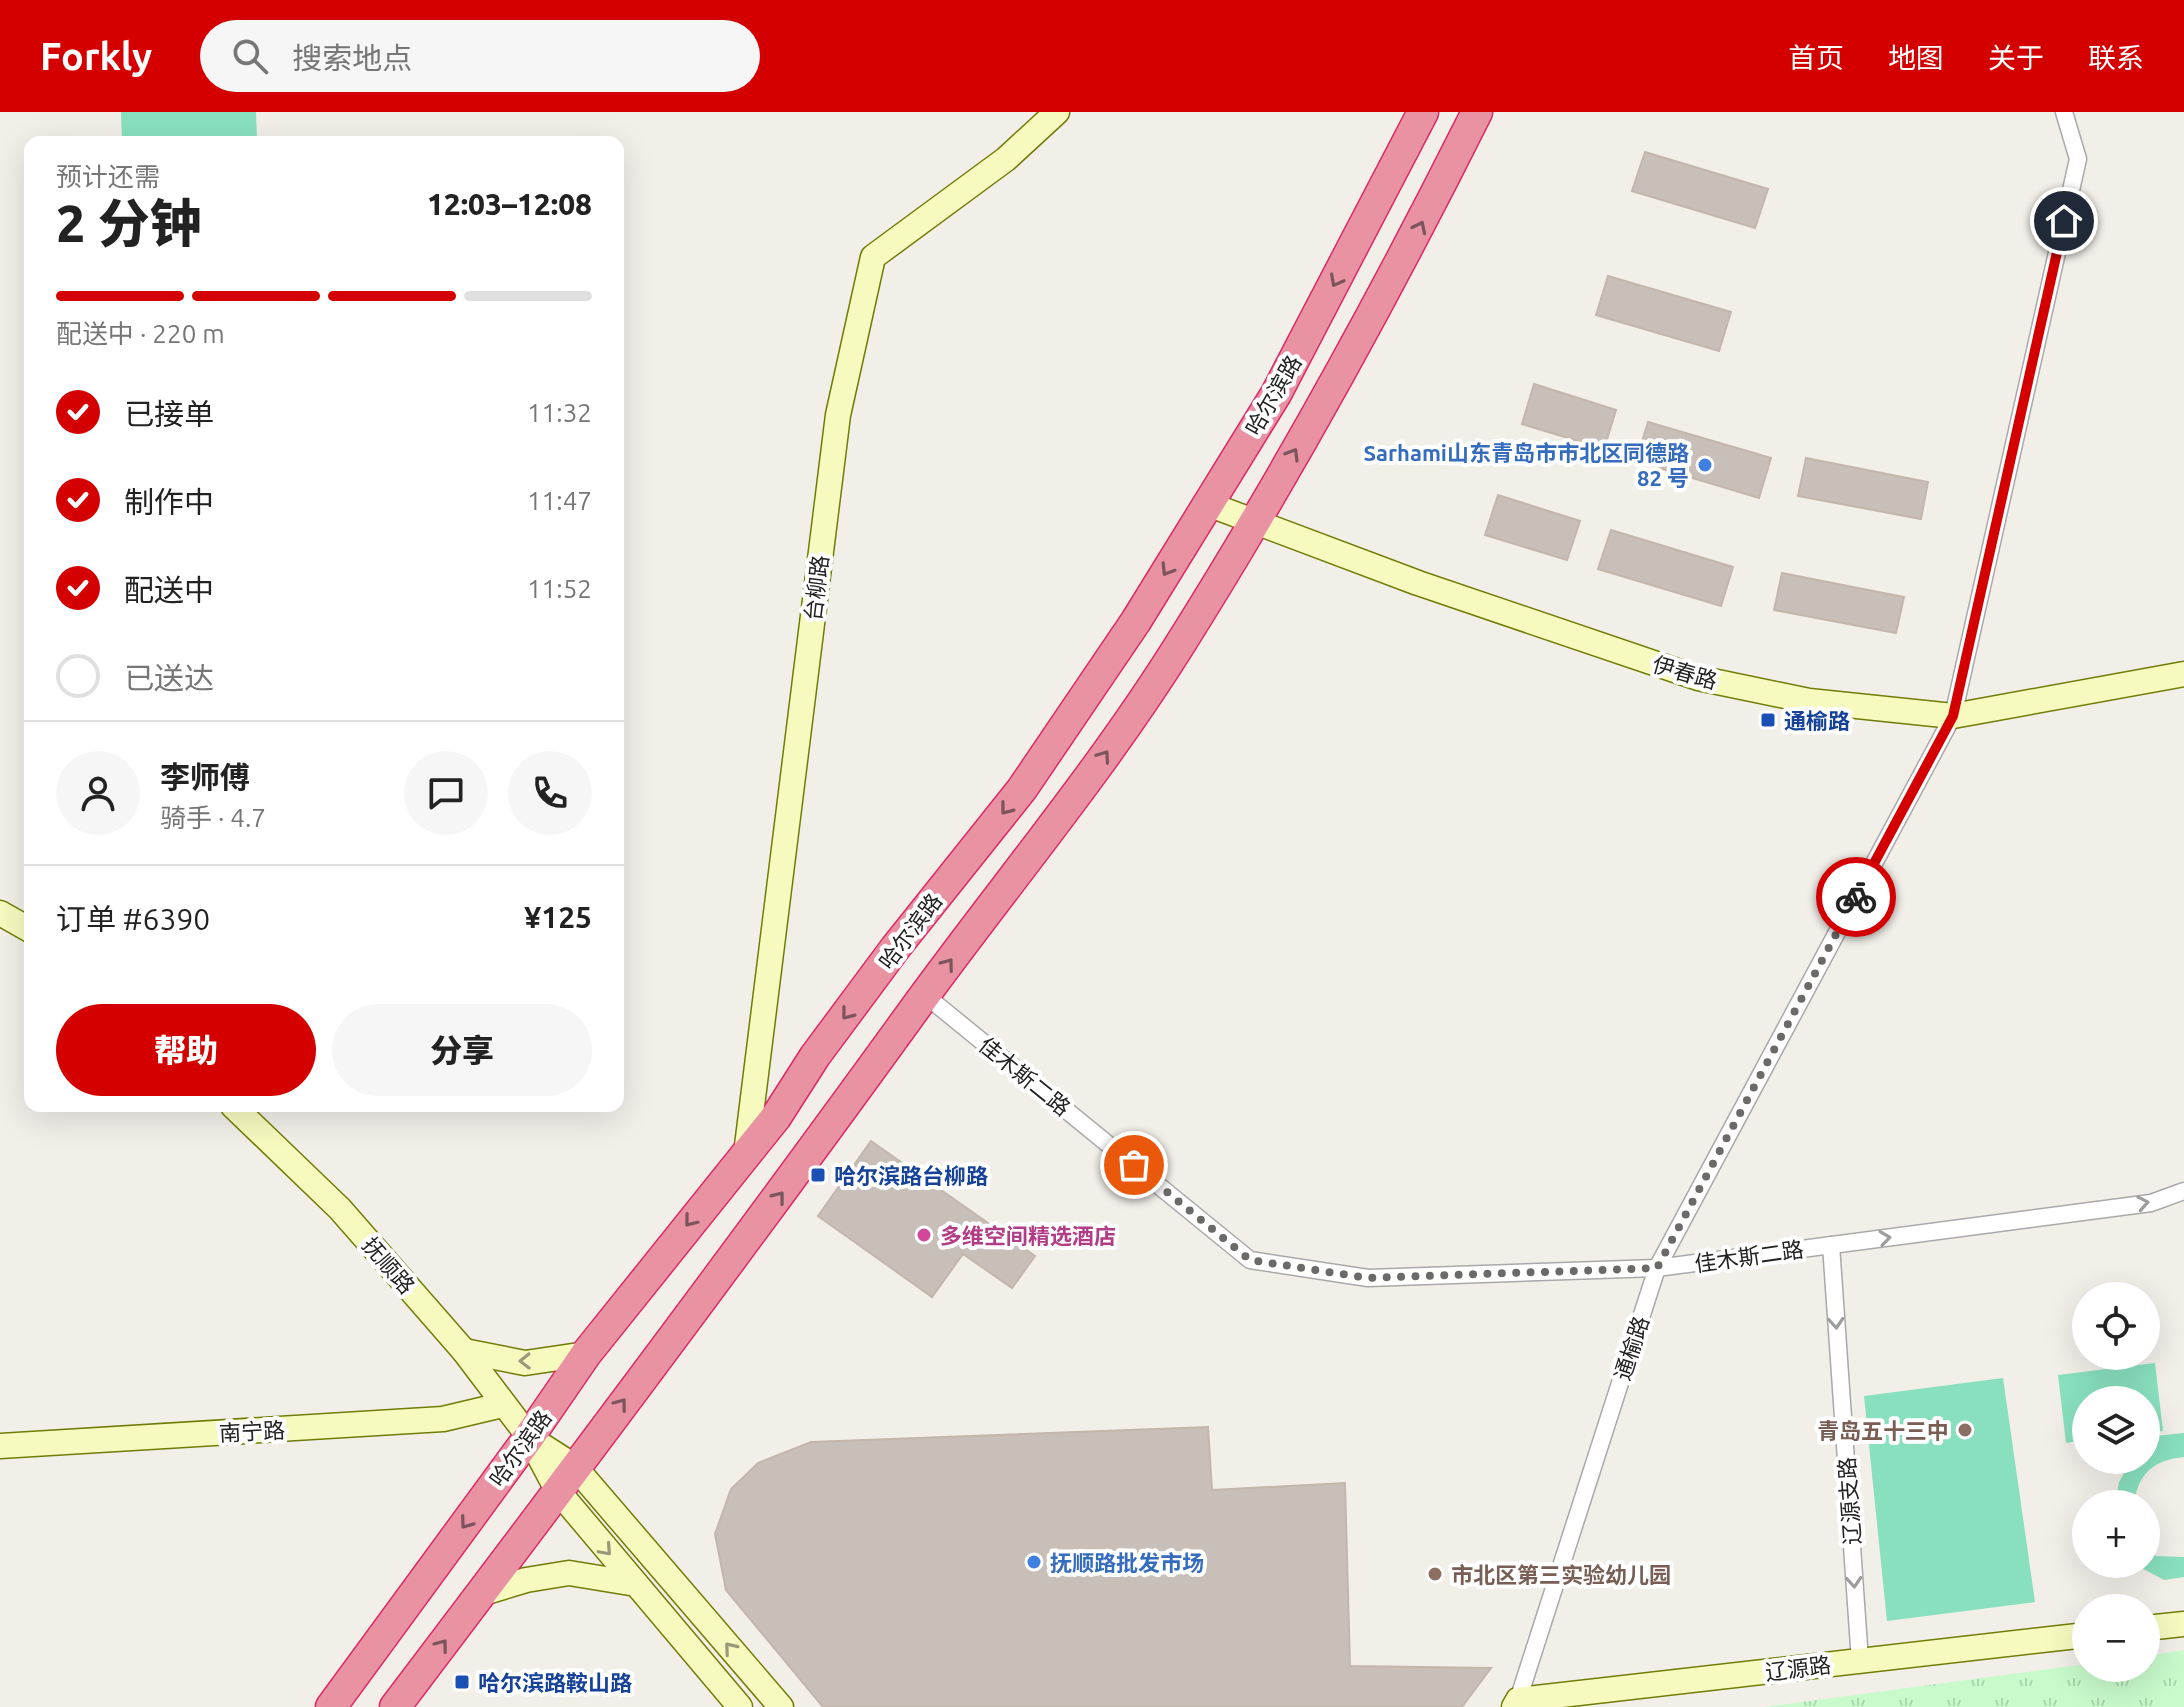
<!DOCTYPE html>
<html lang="zh">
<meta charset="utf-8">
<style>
body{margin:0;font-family:Ubuntu,"Noto Sans SC",sans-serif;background:#f6f6f6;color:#222;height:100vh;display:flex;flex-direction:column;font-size:30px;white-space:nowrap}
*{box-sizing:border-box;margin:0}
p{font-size:26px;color:#767676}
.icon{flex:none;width:44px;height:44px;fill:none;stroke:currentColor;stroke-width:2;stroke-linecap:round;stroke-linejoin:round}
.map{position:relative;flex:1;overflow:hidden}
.panel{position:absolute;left:24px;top:24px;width:600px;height:976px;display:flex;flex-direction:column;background:#fff;border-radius:16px;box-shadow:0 8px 32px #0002}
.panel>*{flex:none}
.controls{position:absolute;left:2072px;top:1170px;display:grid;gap:16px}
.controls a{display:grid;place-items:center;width:88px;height:88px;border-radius:50%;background:#fff;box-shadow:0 8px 32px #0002;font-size:40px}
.pin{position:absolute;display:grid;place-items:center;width:68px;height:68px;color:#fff;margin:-34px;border:4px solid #fff;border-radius:50%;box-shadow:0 2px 8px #0007}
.courier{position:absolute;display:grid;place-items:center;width:80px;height:80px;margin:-40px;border:6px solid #d40000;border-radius:50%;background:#fff;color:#222;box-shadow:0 2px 10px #0007}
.head em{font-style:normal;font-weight:800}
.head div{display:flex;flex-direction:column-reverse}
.head{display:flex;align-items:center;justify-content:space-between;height:136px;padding:0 32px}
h1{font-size:52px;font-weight:800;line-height:60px}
.bar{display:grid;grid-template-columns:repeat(4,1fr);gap:12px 8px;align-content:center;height:96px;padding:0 32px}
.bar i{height:10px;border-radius:6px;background:#e0e0e0}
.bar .current{background:#d40000}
.bar p{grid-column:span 4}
.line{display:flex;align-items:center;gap:20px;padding:0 32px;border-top:2px solid #e0e0e0}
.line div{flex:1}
.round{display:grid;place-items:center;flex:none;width:84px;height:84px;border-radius:42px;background:#f6f6f6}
ol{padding:0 32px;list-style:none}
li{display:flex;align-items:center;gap:24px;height:88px}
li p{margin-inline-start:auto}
li .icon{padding:8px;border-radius:50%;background:#d40000;color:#fff;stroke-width:4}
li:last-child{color:#767676}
li i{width:44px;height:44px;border:4px solid #e0e0e0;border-radius:50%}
.primary-button{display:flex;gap:16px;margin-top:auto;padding:16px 32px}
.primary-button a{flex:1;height:92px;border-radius:48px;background:#d40000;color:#fff;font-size:32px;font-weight:800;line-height:92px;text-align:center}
.primary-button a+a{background:#f6f6f6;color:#222}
header{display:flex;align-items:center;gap:48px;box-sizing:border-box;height:112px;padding:0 40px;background:#d40000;color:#fff}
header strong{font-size:38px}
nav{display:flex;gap:44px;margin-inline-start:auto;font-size:28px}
.search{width:560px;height:72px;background:#f6f6f6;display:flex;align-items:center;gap:20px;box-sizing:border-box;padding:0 28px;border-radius:44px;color:#767676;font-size:30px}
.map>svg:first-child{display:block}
</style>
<header>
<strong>Forkly</strong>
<div class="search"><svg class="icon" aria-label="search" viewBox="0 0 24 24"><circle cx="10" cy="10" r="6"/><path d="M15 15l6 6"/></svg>搜索地点</div>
<nav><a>首页</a><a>地图</a><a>关于</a><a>联系</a></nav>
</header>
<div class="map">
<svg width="2184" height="1595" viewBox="0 0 2184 1595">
<defs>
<pattern id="park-tufts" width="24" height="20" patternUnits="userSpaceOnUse" patternTransform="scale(2)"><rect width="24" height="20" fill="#c8facc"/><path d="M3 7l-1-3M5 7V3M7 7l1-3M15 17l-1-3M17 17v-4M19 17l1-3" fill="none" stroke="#acd6af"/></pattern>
</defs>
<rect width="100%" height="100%" fill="#f2efe9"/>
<path fill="url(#park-tufts)" d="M2184,1538V1595H1764L2086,1552V1556H2146V1544Z"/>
<g fill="#88e0be">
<path d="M121,0H256L257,30H122Z"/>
<path d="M2155,1251L2163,1319L2146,1321V1288H2086V1328L2066,1331L2058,1263Z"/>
<path d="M2003,1266L2035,1490L1887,1509L1864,1284Z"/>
<path d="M2184,1321V1345C2154,1348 2138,1361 2134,1392H2115L2119,1370L2130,1351L2092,1355V1348H2146V1325Z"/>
<path d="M2146,1433L2156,1444L2184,1445V1465L2164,1468L2138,1454L2136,1452H2146Z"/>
</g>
<g fill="#c7bfb8" stroke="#c4b6ab" stroke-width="2">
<path d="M1645,40L1768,77L1755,116L1632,79Z"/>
<path d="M1608,164L1731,200L1719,239L1596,203Z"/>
<path d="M1534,272L1616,298L1604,337L1522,312Z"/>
<path d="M1648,310L1771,346L1759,386L1636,349Z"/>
<path d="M1806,346L1928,370L1921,407L1798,384Z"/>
<path d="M1498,383L1580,409L1567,448L1485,423Z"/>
<path d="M1611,418L1733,455L1721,494L1598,457Z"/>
<path d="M1782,461L1904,485L1896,521L1774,498Z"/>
<path d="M871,1029L1035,1144L1012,1176L963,1142L932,1185L818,1104Z"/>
<path d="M1208,1315L1212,1378L1345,1371L1350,1554L1491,1556L1462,1595H823L726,1478L715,1422L731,1377L758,1351L811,1330Z"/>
</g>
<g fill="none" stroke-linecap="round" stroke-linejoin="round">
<g stroke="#a9a9a9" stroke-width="19">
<g id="street">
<path d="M925,883L1250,1148L1368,1166L1657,1156L2151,1091L2184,1079"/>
<path d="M1831,1133L1860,1549"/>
<path d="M1518,1588L1657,1156L1953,604L2078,47L2064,0"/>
</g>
</g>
<g stroke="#707d05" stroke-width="27">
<g id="secondary">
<path d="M1208,392L1418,471L1698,566L1809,589L1953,604L2184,562"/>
<path d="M0,801L30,818"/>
<path d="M233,994L340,1097L464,1239L529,1325L557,1378L740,1595"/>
<path d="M746,1042L838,303L873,145L1006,47L1057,0"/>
<path d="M464,1239L525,1251L586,1242"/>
<path d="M530,1326L574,1354L781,1595"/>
<path d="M0,1334L443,1307L502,1293"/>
<path d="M480,1482L526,1468L569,1461L636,1472"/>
<path d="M2146,1516L2184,1512"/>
<path d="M1514,1595L1518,1588L2086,1523"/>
</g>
</g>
<g stroke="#dc2a67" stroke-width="33">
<g id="highway">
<path d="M331,1595L529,1325L586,1242L776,1005L815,944L896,835L1022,677L1136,509L1276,282L1423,0"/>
<path d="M395,1595C571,1363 746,1130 916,895C1004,774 1100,660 1179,534C1288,361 1386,182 1477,0"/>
</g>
</g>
<use href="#street" stroke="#fff" stroke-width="16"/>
<use href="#secondary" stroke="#f7fabf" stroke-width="24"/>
<use href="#highway" stroke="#e892a2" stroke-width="30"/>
</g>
<defs><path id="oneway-chevron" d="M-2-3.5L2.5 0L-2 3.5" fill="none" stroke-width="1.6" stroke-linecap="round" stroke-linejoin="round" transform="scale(2)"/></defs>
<g stroke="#7b545c">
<use href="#oneway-chevron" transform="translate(1420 115) rotate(-64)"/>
<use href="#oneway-chevron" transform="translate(1336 169) rotate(118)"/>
<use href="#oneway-chevron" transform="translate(1293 342) rotate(-59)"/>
<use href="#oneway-chevron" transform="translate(1167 458) rotate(122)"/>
<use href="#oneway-chevron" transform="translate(1104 644) rotate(-55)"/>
<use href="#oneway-chevron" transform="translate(1006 697) rotate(128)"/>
<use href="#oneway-chevron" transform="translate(948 852) rotate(-53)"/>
<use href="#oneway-chevron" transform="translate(847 902) rotate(128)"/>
<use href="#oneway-chevron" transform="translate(779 1085) rotate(-52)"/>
<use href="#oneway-chevron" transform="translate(690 1109) rotate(129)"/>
<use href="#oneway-chevron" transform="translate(621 1292) rotate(-53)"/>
<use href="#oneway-chevron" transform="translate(466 1411) rotate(126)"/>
<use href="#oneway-chevron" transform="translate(442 1533) rotate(-53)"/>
</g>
<g stroke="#9c9c9c">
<use href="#oneway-chevron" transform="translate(2143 1091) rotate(-10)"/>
<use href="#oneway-chevron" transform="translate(1885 1126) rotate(-8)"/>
<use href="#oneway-chevron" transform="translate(1836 1211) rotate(86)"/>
<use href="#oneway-chevron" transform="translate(1854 1470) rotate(86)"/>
</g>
<g stroke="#979978">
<use href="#oneway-chevron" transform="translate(525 1249) rotate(179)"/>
<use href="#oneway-chevron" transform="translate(606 1438) rotate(48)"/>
<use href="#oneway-chevron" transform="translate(730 1536) rotate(-130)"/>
</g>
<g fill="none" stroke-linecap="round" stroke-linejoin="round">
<path stroke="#6b6a68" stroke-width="8" stroke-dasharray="0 14.4" d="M1134,1053L1250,1148L1368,1166L1657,1156L1856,785"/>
<path stroke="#d40000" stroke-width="10" d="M1856,785L1953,604L2064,109"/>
</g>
<g fill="#3f7fe0" stroke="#fff" stroke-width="3">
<circle cx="1705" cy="353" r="8"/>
<circle cx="1034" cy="1450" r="8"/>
</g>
<g fill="#1a4fb4" stroke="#fff" stroke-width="3">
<rect x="1760" y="600" width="16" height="16" rx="4"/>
<rect x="810" y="1055" width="16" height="16" rx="4"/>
<rect x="454" y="1562" width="16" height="16" rx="4"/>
</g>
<circle fill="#d1479c" stroke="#fff" stroke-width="3" cx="924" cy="1123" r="8"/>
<g fill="#8d6e63" stroke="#fff" stroke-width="3">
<circle cx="1965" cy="1318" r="8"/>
<circle cx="1435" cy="1462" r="8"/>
</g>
<g text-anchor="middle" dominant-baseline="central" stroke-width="8" stroke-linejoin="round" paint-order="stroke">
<g font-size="22" fill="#222" stroke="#fff">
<text transform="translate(1273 283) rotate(-60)">哈尔滨路</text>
<text transform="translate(816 476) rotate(-83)">台柳路</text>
<text transform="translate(1685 560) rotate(16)">伊春路</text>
<text transform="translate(910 819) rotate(-53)">哈尔滨路</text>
<text transform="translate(1025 964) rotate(39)">佳木斯二路</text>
<text transform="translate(1749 1144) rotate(-8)">佳木斯二路</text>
<text transform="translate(389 1153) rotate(49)">抚顺路</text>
<text transform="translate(1631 1236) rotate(-72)">通榆路</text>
<text transform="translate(252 1319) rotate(-3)">南宁路</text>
<text transform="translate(520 1336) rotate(-54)">哈尔滨路</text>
<text transform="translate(1849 1389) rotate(-94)">辽源支路</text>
<text transform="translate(1798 1556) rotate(-7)">辽源路</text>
</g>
<g font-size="22" font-weight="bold" fill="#366cbe" stroke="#fff" text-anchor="end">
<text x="1689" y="340">Sarhami山东青岛市市北区同德路<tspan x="1689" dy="25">82 号</tspan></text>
<text x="1050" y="1450" text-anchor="start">抚顺路批发市场</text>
</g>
<g font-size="22" font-weight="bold" fill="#164399" stroke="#fff" text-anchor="start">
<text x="1784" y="608">通榆路</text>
<text x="834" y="1063">哈尔滨路台柳路</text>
<text x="478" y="1570">哈尔滨路鞍山路</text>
</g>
<g font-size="22" font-weight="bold" fill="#b23c85" stroke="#fff" text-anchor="start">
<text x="940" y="1123">多维空间精选酒店</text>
</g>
<g font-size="22" font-weight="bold" fill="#785e54" stroke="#fff" text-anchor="end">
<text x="1949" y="1318">青岛五十三中</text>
<text x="1451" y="1462" text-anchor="start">市北区第三实验幼儿园</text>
</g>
</g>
</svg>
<div class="controls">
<a><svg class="icon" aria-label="locate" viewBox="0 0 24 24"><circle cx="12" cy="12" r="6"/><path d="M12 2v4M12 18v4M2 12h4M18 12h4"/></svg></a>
<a><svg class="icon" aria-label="layers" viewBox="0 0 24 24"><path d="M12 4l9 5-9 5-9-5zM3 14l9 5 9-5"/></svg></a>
<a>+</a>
<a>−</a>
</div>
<div class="pin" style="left:1134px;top:1053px;background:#ea580c"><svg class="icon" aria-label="bag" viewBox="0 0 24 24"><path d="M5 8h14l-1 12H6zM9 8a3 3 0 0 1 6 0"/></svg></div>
<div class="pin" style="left:2064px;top:109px;background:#1f2937"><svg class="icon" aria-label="home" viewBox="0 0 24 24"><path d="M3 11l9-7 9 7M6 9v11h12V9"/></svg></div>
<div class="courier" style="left:1856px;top:785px"><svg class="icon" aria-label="bike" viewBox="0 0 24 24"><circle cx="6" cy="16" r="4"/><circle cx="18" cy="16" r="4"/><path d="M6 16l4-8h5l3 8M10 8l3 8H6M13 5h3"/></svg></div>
<section class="panel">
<div class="head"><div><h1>2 分钟</h1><p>预计还需</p></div><em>12:03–12:08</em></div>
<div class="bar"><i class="current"></i><i class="current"></i><i class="current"></i><i></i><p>配送中 · 220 m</p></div>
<ol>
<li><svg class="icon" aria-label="check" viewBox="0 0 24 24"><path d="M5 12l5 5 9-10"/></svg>已接单<p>11:32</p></li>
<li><svg class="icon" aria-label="check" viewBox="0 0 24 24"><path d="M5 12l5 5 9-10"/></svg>制作中<p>11:47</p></li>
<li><svg class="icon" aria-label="check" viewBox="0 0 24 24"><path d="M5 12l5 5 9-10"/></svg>配送中<p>11:52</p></li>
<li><i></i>已送达</li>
</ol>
<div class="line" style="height:144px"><a class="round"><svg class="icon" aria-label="person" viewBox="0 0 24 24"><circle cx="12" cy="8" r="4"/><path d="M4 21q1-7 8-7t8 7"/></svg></a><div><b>李师傅</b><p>骑手 · 4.7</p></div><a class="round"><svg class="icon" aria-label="chat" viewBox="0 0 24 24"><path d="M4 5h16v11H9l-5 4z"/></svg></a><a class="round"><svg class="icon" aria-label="phone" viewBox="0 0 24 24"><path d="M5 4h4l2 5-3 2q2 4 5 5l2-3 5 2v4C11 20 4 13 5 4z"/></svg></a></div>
<div class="line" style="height:104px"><div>订单 #6390</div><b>¥125</b></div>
<div class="primary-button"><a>帮助</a><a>分享</a></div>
</section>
</div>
